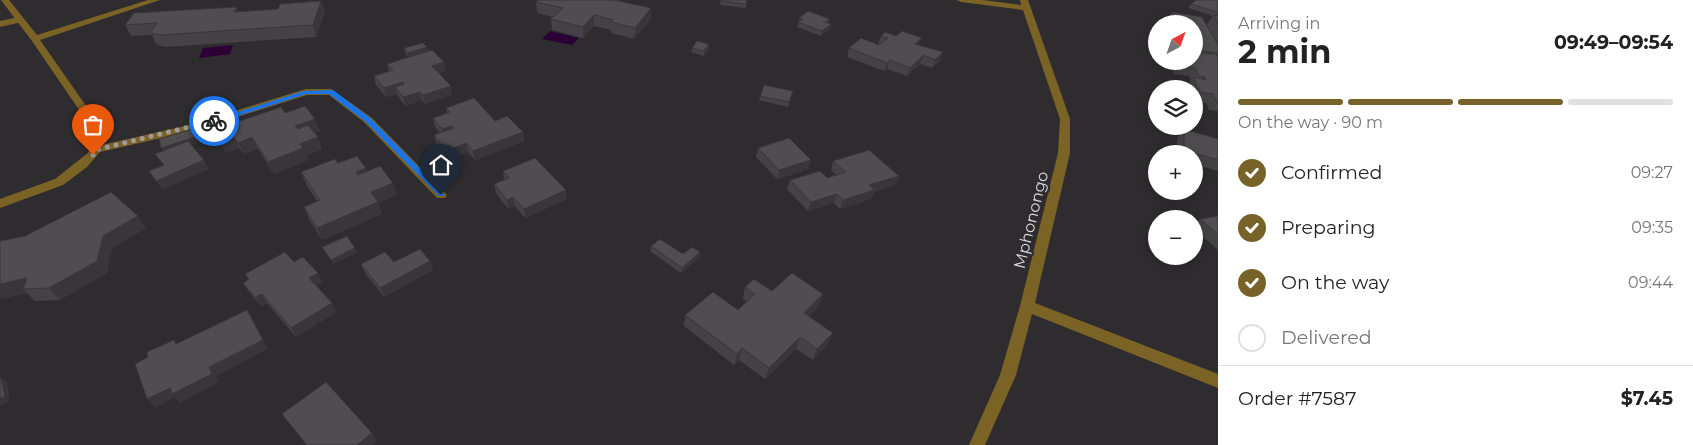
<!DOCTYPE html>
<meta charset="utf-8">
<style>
body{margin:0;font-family:Montserrat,sans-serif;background:#f2f2f2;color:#222;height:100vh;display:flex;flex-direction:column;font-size:19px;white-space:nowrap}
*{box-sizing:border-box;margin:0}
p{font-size:16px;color:#767676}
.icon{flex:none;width:28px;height:28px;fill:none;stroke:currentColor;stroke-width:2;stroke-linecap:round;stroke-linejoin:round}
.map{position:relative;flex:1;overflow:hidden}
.drawer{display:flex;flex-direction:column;background:#fff;width:475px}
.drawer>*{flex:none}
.needle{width:32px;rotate:41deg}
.buttons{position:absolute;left:1148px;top:15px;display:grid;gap:10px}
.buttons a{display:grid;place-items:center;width:55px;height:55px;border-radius:50%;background:#fff;box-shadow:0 2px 12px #0003;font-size:25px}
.pin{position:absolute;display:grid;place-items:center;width:42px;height:42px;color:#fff;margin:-51px -21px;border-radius:50% 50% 50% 0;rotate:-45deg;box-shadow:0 0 5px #0007}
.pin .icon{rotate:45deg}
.courier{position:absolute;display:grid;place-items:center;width:50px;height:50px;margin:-25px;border:4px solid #1a73e8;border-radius:50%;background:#fff;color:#222;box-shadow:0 1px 6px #0007}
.headline em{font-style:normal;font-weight:700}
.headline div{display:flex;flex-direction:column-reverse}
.headline{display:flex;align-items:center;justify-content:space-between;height:85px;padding:0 20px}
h1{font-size:32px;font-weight:700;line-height:38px}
.bar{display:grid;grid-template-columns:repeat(4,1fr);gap:8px 5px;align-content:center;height:60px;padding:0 20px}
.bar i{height:6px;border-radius:4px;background:#e0e0e0}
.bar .selected{background:#77622a}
.bar p{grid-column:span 4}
.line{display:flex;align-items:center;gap:12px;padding:0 20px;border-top:1px solid #e0e0e0}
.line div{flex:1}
ol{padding:0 20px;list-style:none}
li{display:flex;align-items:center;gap:15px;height:55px}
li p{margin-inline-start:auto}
li .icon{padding:5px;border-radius:50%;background:#77622a;color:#fff;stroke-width:4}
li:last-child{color:#767676}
li i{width:28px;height:28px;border:2px solid #e0e0e0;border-radius:50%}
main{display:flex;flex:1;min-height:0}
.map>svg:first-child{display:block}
</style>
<main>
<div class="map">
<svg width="1218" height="445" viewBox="0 0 1218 445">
<rect width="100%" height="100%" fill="#2f2c30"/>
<g fill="#2c0036">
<path d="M550,31L579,38L572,45L542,39Z"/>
<path d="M233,45L230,54L199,58L203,48Z"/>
</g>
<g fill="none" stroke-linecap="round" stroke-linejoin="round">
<path fill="#7b6326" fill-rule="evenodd" d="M19,17L23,20L22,22L0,27V21Z"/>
<g fill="#7b6326" fill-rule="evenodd">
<path d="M1,0H9L37,35L148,0H160L40,40L98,123L102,145L189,125L306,89H331L372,118L447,195L445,198H437L364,122L329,95H307L196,130L100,152L87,167L63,185L0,208V199L55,179L88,153L91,146L88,123L32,41Z"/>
<path d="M957,0H982L1021,5L1020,0H1028L1070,119V153L1035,303L1218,374V388L1032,314L1016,375L985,445H969L1000,375L1020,306L1058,153L1060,119L1023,10L961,2Z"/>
</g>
</g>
<g fill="#454246">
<path d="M721,0H747L746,8L720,5Z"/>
<path d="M1218,0V14L1215,16H1218V111L1209,110L1206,103L1194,101V89H1188L1187,86L1191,80L1189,76L1174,74L1170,66L1173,61H1194V24H1168L1167,21L1172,12L1207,25L1213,16L1188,8L1191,4Z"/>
<path d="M321,1L325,12L316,37L165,47L156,44L152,35L131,36L125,25L237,7L239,12L278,9Z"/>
<path d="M536,2L651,8V19L634,39L611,33V30L594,26L583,38L552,30L551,19L553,17L537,13Z"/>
<path d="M800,17L830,19L828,23L830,29L821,36L797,27Z"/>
<path d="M881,36L919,45L940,61L932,68L920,64L907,76L887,69L884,71L847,57L849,48L878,44Z"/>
<path d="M404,48L428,51L444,62L445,71L439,73L452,95L425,104L422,100L405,106L398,96L397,94L386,97L376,85L374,76L389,71L387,64L409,57L405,53Z"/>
<path d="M692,48L709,49L704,56L691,52Z"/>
<path d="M793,91L788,107L759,100L760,96Z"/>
<path d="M446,108L495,121L523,132L524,141L475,160L468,152L448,160L436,144L434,135L440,133L435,127L433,118L447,113Z"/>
<path d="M285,113L320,131L314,133L318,137L322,149L306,156L308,160L274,174L258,149L244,154L239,148L226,153L213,130Z"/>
<path d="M1184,129L1218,139V171L1194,164V154H1177V138Z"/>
<path d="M758,148L809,169L777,179L756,157Z"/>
<path d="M833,161L899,176L895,185L874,192L871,199L840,209L834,203L808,211L787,189L790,180L827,178L836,175L831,170Z"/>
<path d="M338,163L368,172L397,195L378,203L382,214L322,240L309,219L304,207L317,201L306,184L301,172Z"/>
<path d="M503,171L567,199L525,218L515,206L508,209L496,193L494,184L504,180Z"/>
<path d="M1218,216V250L1194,229V226L1200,219Z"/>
<path d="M146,228L112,248L107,273L60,300L35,301L27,293L0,299V241Z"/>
<path d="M651,246L683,254L700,252V257L681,273L650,251Z"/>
<path d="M430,261L433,270L384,297L365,273L361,264Z"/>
<path d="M294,262L322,282L316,285L332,303L336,312L296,337L267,303L261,306L249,292L243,283L249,280L245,274Z"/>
<path d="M745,287L772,291L823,294L819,306L808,316L828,344L813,360L796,349L765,379L739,360L734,365L684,326L685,315L738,310L747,302L743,299Z"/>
<path d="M282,414L377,441L371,445H306Z"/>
</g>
<g fill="#383639">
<path d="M321,1L325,12L316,37L313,25Z"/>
<path d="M237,7L241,18L234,12Z"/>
<path d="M651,8V19L634,39L635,28Z"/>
<path d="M594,15V26L583,38V27Z"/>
<path d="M831,24L830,29L821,36L822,31Z"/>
<path d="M922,38L918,46L915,44Z"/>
<path d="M709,44V49L704,56V51Z"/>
<path d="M427,47L428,52L409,58L408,53Z"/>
<path d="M943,52L940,61L932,68L935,60Z"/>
<path d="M924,55L920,64L907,76L910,68Z"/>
<path d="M890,60L887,69L884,71L887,63Z"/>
<path d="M444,62L445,71L434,75L432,66Z"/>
<path d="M403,82L405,91L395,87L397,94L386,97L384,88Z"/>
<path d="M451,86L452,95L425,104L423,95Z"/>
<path d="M420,92L422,100L405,106L403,97Z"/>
<path d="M315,119L320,131L300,138L295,126Z"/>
<path d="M451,126L453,135L444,138L442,129Z"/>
<path d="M192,129L198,142L164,153L161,148Z"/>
<path d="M523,132L524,141L475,160L473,151Z"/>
<path d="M233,136L239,148L226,153L220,141Z"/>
<path d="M252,137L258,149L244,154L238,143Z"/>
<path d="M318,137L322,149L306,156L308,160L274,174L268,162L300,144Z"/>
<path d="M466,143L468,152L448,160L446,151Z"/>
<path d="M204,160L209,169L162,190L156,181Z"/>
<path d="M811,160L809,169L777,179L779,170Z"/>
<path d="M366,168L371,180L360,184L356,172Z"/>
<path d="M899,176L895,185L874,192L871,199L840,209L843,200L869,185Z"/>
<path d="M393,183L397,195L378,203L382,214L322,240L317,228L371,192Z"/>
<path d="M566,190L567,199L525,218L524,209Z"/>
<path d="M837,194L834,203L808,211L811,202Z"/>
<path d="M513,197L515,206L508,209L507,200Z"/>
<path d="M138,216L146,228L112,248L107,273L60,300L49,288L103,236Z"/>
<path d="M355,248L357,253L333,264L331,260Z"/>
<path d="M700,252V257L681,273L682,268Z"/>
<path d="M430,261L433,270L384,297L380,288Z"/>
<path d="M318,273L322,282L313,287L309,278Z"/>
<path d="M27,278L23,289L27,293L0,299V284Z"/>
<path d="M262,294L267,303L261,306L255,297Z"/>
<path d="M823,294L819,306L800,325L804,313Z"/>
<path d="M332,303L336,312L296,337L291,328Z"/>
<path d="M247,310L253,319L268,349L216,376L219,382L180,403L175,397L155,408L147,399L209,367Z"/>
<path d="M833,333L828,344L813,360L817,349Z"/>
<path d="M800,337L796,349L765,379L769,368Z"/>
<path d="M742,348L739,360L734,365L737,354Z"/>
<path d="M1,378L7,382L10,401L0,406Z"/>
<path d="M372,433L377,441L371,445H357Z"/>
</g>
<g fill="#504d51" stroke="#383639">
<path d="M539,0H614L651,8L635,28L611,22L613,20L594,15L583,27L551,19L563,8L536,2Z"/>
<path d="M721,0H747L746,4L720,1Z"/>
<path d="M1196,0H1218V12H1217L1191,4Z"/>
<path d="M321,1L313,25L159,35L150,33L157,23L125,25L134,13L237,7L234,12L278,9L280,4Z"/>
<path d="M808,11L830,19L825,22L831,24L822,31L798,22L803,19L800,17Z"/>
<path d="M1172,12L1202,17L1218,45V53L1194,50V24H1178Z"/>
<path d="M1214,15L1218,16V25Z"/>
<path d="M902,31L922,38L915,44L943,52L935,60L924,55L910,68L890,60L887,63L849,48L861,38L879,45L888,38L881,36L885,32L896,36Z"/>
<path d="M697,41L709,44L704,51L692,48Z"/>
<path d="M423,43L427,47L408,53L404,48Z"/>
<path d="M432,50L444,62L432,66L451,86L423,95L420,92L403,97L395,87L404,84L403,82L384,88L374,76L393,70L387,64Z"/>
<path d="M1194,53L1216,54L1218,58V101H1216L1213,94L1200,92L1193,77L1206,80L1205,77L1199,76L1195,68L1180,65L1178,61H1194V60H1196L1194,55Z"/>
<path d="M764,85L793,91L789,102L760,96Z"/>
<path d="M474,98L495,121L507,116L523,132L473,151L466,143L446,151L434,135L454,128L451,126L442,129L433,118L450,112L446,108Z"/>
<path d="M305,106L315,119L295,126L298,129L308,125L318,137L300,144L303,148L268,162L252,137L238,143L233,136L220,141L213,130L281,107L285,113Z"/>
<path d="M192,129L195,137L161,148L159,139Z"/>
<path d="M1184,129L1218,139V160L1184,150Z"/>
<path d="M789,138L811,160L779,170L758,148Z"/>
<path d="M188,141L204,160L156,181L149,171L164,165L155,154Z"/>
<path d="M869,150L899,176L869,185L874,190L843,200L837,194L811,202L790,180L820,171L827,178L846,172L833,161Z"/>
<path d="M357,156L366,168L356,172L358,175L380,166L393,183L371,192L378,202L317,228L304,207L320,200L301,172L335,159L338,163Z"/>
<path d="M535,158L566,190L524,209L513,197L507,200L494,184L509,178L503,171Z"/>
<path d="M111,192L138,216L103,236L97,261L49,288L23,289L27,278L0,284V241L25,236Z"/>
<path d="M1218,216V234L1200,219Z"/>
<path d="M347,236L355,248L331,260L322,247Z"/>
<path d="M660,239L683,254L692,247L700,252L682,268L651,246Z"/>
<path d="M420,249L430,261L380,288L361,264L385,252L394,262Z"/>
<path d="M285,252L294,262L303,257L318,273L309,278L332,303L291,328L262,294L255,297L243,283L249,279L245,274Z"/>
<path d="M792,273L823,294L804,313L833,333L817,349L800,337L769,368L742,348L737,354L685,315L713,292L738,310L755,294L745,287L754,279L772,291Z"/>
<path d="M247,310L263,340L209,367L212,374L172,394L170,388L147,399L135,364L148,357L147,352L174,340L176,344Z"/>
<path d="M0,378H1L5,396L0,399Z"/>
<path d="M326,382L372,433L357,445H307L282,414Z"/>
</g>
<path fill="#1a73e8" d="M333,90L370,118L444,193V196H439L365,121L329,94H306L216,123L210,121L304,91Z"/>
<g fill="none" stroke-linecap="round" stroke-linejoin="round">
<path stroke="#9f9ca0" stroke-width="5" stroke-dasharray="0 9" d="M93,155L95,150L214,121"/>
</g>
<g text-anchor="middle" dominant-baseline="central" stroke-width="5" stroke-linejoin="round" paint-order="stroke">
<g font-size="16" fill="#dbd9dc" stroke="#2f2c30">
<text transform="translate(1031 220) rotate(-76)">Mphonongo</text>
</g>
</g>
</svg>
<div class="buttons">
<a><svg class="needle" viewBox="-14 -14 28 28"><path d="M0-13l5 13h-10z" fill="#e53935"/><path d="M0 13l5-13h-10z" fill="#767676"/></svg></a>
<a><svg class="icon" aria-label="layers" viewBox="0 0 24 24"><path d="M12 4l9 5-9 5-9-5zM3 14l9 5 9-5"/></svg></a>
<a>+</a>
<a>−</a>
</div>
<div class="pin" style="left:93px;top:155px;background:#ea580c"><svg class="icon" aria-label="bag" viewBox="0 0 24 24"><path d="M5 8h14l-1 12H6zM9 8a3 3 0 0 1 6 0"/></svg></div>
<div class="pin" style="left:441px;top:195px;background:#1f2937"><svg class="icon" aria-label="home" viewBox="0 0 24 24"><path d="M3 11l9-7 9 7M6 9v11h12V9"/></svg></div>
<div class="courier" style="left:214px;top:121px"><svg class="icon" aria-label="bike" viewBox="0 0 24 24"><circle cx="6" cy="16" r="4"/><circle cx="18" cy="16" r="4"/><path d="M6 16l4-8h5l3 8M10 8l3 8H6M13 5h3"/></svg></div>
</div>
<section class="drawer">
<div class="headline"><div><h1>2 min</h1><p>Arriving in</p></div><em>09:49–09:54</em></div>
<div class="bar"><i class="selected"></i><i class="selected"></i><i class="selected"></i><i></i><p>On the way · 90 m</p></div>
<ol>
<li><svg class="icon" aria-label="check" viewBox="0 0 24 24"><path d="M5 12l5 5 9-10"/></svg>Confirmed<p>09:27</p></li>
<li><svg class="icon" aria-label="check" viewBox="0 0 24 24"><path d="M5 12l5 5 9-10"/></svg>Preparing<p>09:35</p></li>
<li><svg class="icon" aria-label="check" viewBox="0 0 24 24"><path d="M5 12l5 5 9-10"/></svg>On the way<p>09:44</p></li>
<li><i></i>Delivered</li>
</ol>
<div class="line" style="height:65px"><div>Order #7587</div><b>$7.45</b></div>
</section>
</main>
